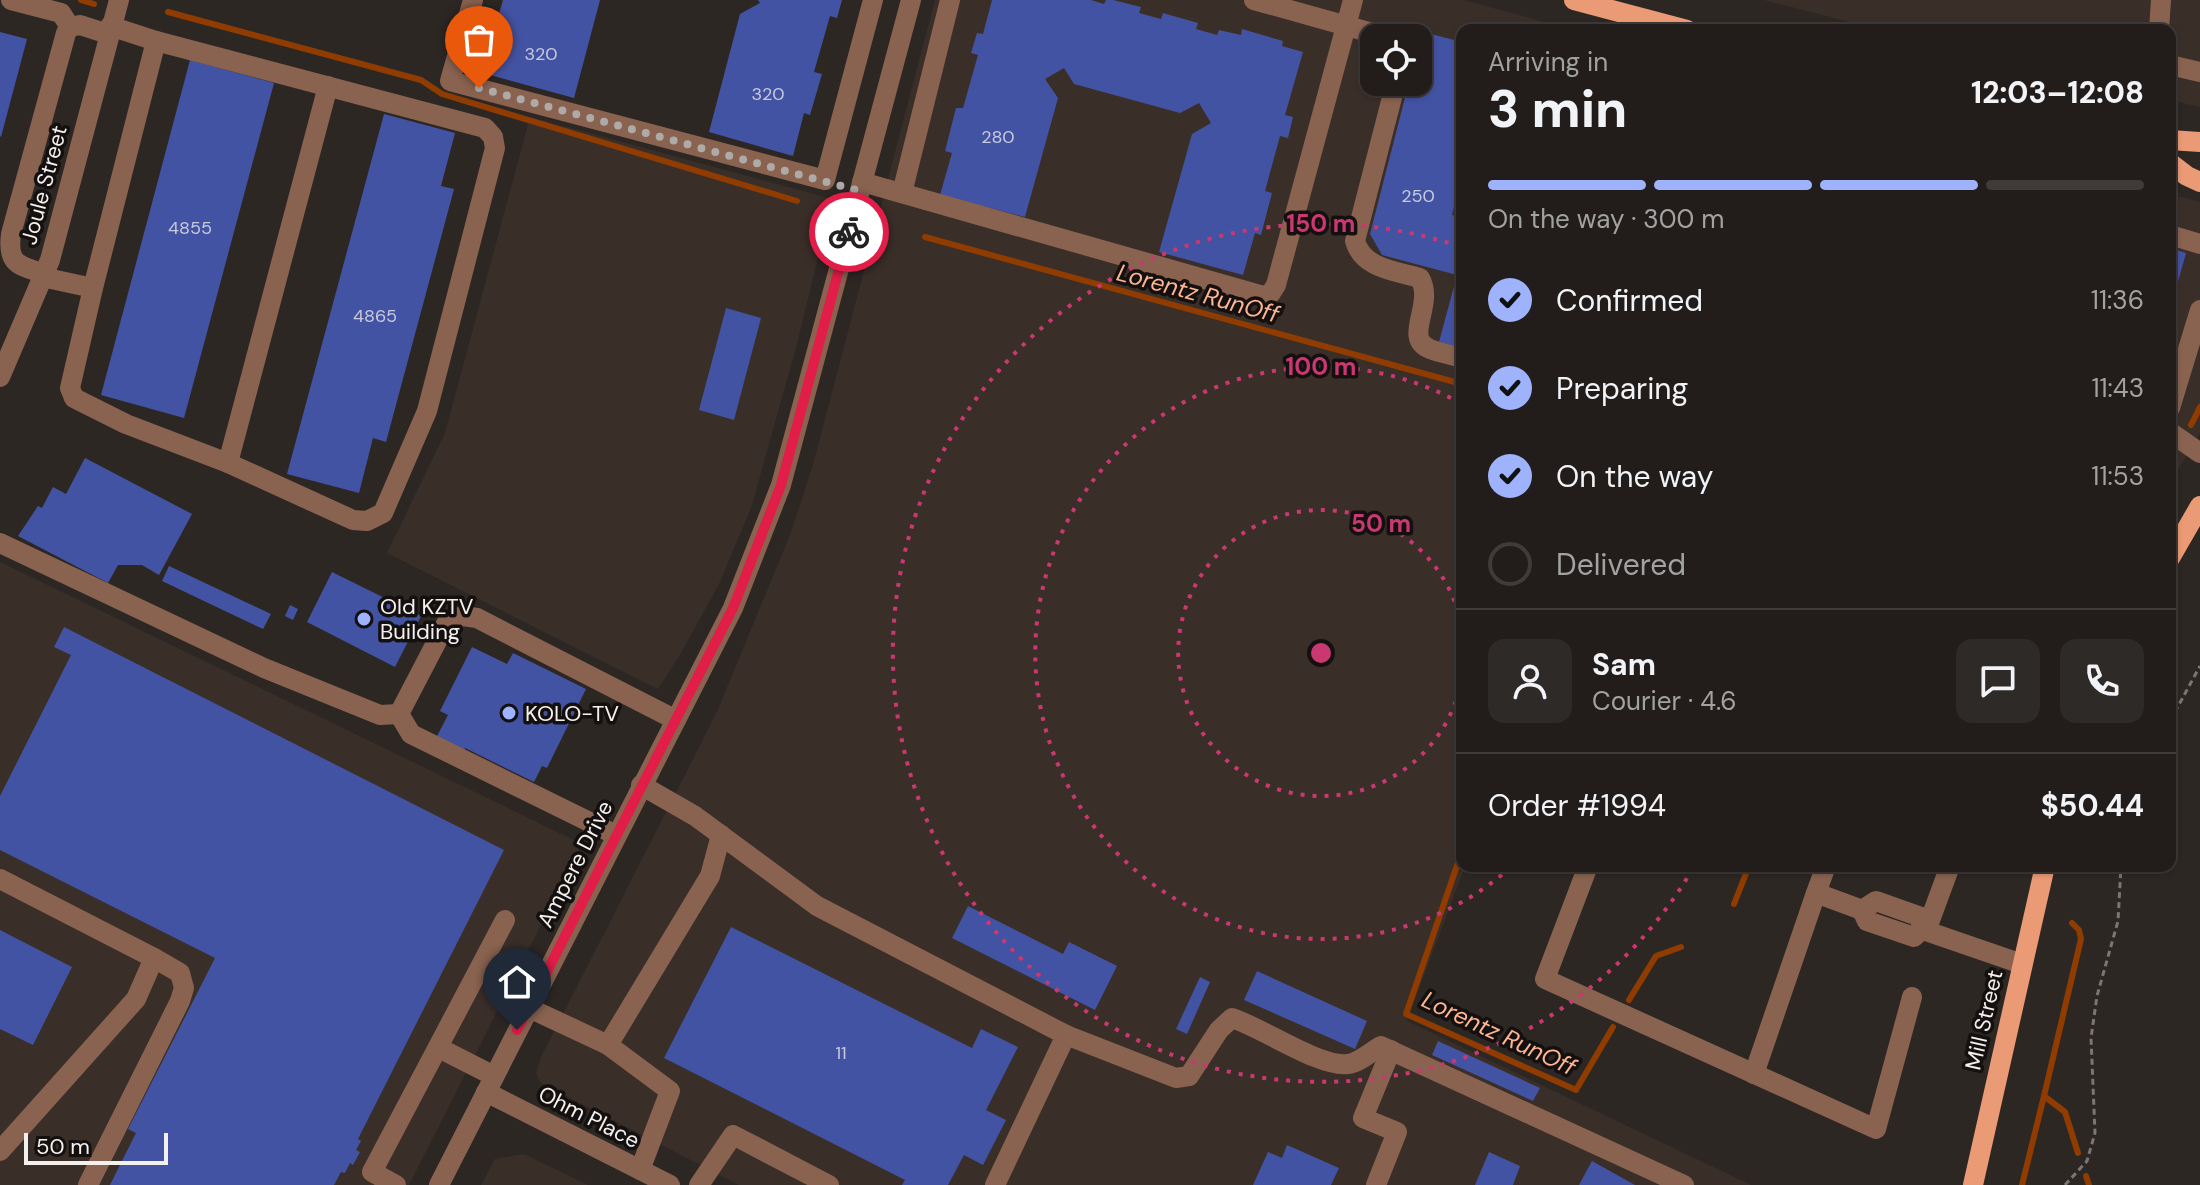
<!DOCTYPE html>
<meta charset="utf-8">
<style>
body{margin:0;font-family:"DM Sans",sans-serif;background:#2e2a28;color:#f1f3f6;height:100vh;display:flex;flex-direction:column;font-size:30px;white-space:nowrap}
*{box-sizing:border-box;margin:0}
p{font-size:26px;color:#a2a2a3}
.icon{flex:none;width:44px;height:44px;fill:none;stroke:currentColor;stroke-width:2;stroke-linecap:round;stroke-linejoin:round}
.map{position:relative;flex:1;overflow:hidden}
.details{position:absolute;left:1456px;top:24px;width:720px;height:848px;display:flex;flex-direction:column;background:#221d1b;border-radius:16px;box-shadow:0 2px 6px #0004,0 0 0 2px #3f3b3a}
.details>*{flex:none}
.controls{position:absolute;left:1360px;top:24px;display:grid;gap:16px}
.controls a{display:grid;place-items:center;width:72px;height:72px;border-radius:16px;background:#221d1b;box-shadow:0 2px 6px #0004,0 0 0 2px #3f3b3a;font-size:40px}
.scale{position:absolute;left:24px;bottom:20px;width:144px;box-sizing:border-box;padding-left:8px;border:4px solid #f4f0ee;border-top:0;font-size:22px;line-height:28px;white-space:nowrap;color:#f4f0ee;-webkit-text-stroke:6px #13100f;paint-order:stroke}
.pin{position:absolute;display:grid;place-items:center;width:68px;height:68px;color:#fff;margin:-82px -34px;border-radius:50% 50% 50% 0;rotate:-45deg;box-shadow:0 0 8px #0007}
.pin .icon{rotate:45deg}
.courier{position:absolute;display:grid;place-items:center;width:80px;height:80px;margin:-40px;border:6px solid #e11d48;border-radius:50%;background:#fff;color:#222;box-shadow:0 2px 10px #0007}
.overview em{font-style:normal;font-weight:800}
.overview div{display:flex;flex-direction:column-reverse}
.overview{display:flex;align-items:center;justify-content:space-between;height:136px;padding:0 32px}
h1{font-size:52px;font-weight:800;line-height:60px}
.bar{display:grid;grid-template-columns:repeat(4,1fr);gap:12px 8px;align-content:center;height:96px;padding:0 32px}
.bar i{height:10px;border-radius:6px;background:#3f3b3a}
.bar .on{background:#9fb3fd}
.bar p{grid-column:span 4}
.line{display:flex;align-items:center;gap:20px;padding:0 32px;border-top:2px solid #3f3b3a}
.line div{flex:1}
.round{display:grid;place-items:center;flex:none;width:84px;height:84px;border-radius:16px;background:#2e2a28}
ol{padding:0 32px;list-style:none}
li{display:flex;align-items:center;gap:24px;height:88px}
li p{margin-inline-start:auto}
li .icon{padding:8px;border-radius:50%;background:#9fb3fd;color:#111;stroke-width:4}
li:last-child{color:#a2a2a3}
li i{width:44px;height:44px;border:4px solid #3f3b3a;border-radius:50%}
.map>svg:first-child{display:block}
</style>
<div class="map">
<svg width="2200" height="1185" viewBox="0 0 2200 1185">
<rect width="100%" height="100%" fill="#2d2724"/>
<g fill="#3a2e28" fill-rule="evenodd">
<path d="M935,0H1464L1573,30H1462V866H1465L1407,1021L1751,1185H739L541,1083L536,1073L541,1057L716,714L790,535L813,465ZM1374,38H1418V82H1374Z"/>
<path d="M1764,0H2200V107L2170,100V30H1880Z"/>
<path d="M530,117L836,200L820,249L797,344L751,508L719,584L681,653L658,689L387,553L445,433Z"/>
<path d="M2170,194L2200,202V433L2170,483Z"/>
<path d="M0,562L582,844L409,1185H0Z"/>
<path d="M524,1154L588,1185H481L495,1159Z"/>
</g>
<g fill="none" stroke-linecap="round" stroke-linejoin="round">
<g stroke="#903c01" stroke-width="6">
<path d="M81,0L94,4"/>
<path d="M168,12L421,80L442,94L797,201"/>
<path d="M925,237L1462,384"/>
<path d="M2191,425L2200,407"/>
<path d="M1462,851L1406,1014L1576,1090L1613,1027"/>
<path d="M1734,904L1749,866"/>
<path d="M2072,923L2079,930L2081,939L2044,1096L2065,1112L2078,1153"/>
<path d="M1629,1000L1656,956L1681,947"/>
<path d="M2086,1176L2089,1185"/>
<path d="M2022,1185L2044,1096"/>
</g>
</g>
<g fill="#4353a3">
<path d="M503,0H600L574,98L490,75L501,33L494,31Z"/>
<path d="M758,0H842L837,18L830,16L814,72L822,74L810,115L804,113L793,156L709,132L740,14L760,3Z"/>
<path d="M992,0H1091L1104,4L1106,0H1113L1141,7L1139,13L1161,19L1163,13L1198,23L1196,29L1217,35L1219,30L1241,35L1242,29L1283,41L1282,46L1303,52L1285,115L1293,117L1288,138L1280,136L1265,191L1272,193L1261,235L1255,233L1243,275L1159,252L1192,134L1211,123L1199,103L1180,113L1074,84L1064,68L1045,79L1058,98L1025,217L940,195L952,153L945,151L956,108H963L978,55L971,53L977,33L983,34Z"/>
<path d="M0,32L27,39L1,137L0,136Z"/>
<path d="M1423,32L1462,42V177L1452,215L1462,217V348L1439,342L1457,275L1382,255L1370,234L1409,82H1418V49Z"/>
<path d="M190,60L274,83L184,418L101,395Z"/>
<path d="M384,114L455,133L441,186L454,189L386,442L373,438L359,493L287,474Z"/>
<path d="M2170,248L2186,253L2171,307H2170Z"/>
<path d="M726,308L761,318L734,420L699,410Z"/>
<path d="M2170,338L2177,340L2171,361H2170Z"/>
<path d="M85,458L192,514L159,575L142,565H118L108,583L18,536L38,506L42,508L53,487L66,494Z"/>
<path d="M169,566L271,614L263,629L162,581Z"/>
<path d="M332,572L421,616L395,667L307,622Z"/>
<path d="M290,605L298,609L293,620L285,616Z"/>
<path d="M64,627L504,850L358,1139L361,1141L356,1150L360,1152L353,1165L350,1163L345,1173L341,1172L334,1185H110L136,1133L128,1129L215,958L0,850V796L71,655L54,647Z"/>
<path d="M472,647L507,664L513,653L586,689L547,768L542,766L534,782L465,748L463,752L436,738L448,715L440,711Z"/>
<path d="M968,906L1063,954L1069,942L1117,966L1095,1010L952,938Z"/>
<path d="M731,927L972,1048L981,1029L1018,1047L986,1110L1006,1120L983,1165L964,1155L948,1185H902L905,1180L664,1058Z"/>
<path d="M0,930L72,967L33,1045L0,1029Z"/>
<path d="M1257,971L1367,1021L1355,1049L1244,1000Z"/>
<path d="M1200,977L1210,982L1187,1034L1176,1029Z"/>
<path d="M1438,1041L1540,1088L1533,1101L1432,1055Z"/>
<path d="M1287,1145L1339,1168L1331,1185H1253L1268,1152L1282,1158Z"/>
<path d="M1489,1152L1520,1166L1513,1185H1475Z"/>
<path d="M1592,1161L1635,1185H1579Z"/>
</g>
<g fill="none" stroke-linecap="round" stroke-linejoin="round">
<g stroke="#7b7573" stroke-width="3" stroke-dasharray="6 4" stroke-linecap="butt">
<path d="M2170,721L2200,666"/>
<path d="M2065,1185L2087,1161L2095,1133L2091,1038L2097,996L2118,921L2121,866"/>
</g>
<g stroke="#896250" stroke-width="20">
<path d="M11,0L61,13L70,27"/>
<path d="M473,0L450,81L825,180L873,0"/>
<path d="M1254,0L1390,38"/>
<path d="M2159,30L2161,0"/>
<path d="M2170,65L2200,72"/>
<path d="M1396,82L1355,241C1363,269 1396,271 1420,278C1435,305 1402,338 1430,349C1440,353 1452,355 1462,358"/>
<path d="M862,182L1264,296L1271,293L1276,285L1353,0"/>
<path d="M902,193L950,0"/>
<path d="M2170,235L2200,244"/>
<path d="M44,274C19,265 7,265 11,234L66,33L70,27L80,25L108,34"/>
<path d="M42,277L93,288L156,41L110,26"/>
<path d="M93,288L70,388L74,398L126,424L228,463L353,520L367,521L383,513L427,411L495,148L493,137L485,128L156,41"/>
<path d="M0,377L50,260L119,0"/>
<path d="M2170,408L2200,310"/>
<path d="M2170,432L2200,453"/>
<path d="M228,463L328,86"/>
<path d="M0,543L264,668L380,715L399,714"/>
<path d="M641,785L695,816L817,906L1066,1035L995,1185"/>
<path d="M616,835L411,734L399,714L448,620L463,616L477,618L676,720"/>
<path d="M1588,866L1545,979L1876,1129L1912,997"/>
<path d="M1826,866L1816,893L1862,910"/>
<path d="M1950,866L1926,931L2022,964"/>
<path d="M0,879L154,958L180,973L184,988L180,1001L88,1185"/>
<path d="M1876,901L1921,917V930L1914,937L1867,921L1862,910Z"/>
<path d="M529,1008L608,1045L670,1091L640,1170"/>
<path d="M1066,1035L1176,1078L1189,1076L1219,1030L1232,1018C1263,1028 1320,1068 1348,1064C1359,1063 1372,1051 1381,1046L1684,1185"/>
<path d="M608,1045L710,876L721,835"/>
<path d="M439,1048L494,1076"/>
<path d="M1754,1074L1816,893"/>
<path d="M486,1092L670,1185"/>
<path d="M0,1151L136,999L154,958"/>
<path d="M396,1185L372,1172L505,920"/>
<path d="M439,1185L733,608L781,485L911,0"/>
<path d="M699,1185L733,1135L829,1185"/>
<path d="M1376,1185L1397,1132L1363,1118L1391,1050"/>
</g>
<g stroke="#ea9a74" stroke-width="20">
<path d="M1574,0L1687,30"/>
<path d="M2170,140L2200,142"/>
<path d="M2170,163L2187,176L2200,182"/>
<path d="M2170,558L2200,506"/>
<path d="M1973,1185L2045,866"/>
</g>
</g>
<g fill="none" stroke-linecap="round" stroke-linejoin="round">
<path stroke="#aeaaa7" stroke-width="8" stroke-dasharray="0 14.4" d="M479,88L860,191L849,232"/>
<path stroke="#e11d48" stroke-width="10" d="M517,1030L733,608L781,485L849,232"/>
</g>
<g fill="none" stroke="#ca3871" stroke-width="4" stroke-dasharray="4 8">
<path d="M1462 678A143 143 0 1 1 1462 628"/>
<path d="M1511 867A286 286 0 1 1 1462 404"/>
<path d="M1693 868A429 429 0 1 1 1461 247"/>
</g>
<g fill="#9fb3fd" stroke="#13100f" stroke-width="3">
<circle cx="364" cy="619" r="8"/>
<circle cx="509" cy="713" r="8"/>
</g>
<g text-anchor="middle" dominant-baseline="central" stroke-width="7" stroke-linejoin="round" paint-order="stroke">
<g font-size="18" fill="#c8c9db">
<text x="541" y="54">320</text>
<text x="768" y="94">320</text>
<text x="998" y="137">280</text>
<text x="1418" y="196">250</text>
<text x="190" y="228">4855</text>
<text x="375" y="316">4865</text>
<text x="841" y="1053">11</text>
</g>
<g font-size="22" fill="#f4f0ee" stroke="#13100f">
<text transform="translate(44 185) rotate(-75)">Joule Street</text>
<text transform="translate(575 864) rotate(-63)">Ampere Drive</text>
<text transform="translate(1984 1020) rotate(-77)">Mill Street</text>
<text transform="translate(589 1117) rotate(27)">Ohm Place</text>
</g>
<g font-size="22" fill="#f4f0ee" stroke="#13100f" text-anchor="start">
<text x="380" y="606">Old KZTV<tspan x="380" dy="25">Building</tspan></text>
<text x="525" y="713">KOLO-TV</text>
</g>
<g font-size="24" font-style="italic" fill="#fcb493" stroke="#13100f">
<text transform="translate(1198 293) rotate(15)">Lorentz RunOff</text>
<text transform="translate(1499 1033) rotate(25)">Lorentz RunOff</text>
</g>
</g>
<circle cx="1321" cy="653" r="12" fill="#ca3871" stroke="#13100f" stroke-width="4"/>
<g font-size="24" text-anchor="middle" font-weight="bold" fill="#ca3871" stroke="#13100f" stroke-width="7" stroke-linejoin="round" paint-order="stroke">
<text x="1321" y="232">150 m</text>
<text x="1321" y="375">100 m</text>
<text x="1381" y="532">50 m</text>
</g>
</svg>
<div class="controls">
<a><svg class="icon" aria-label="locate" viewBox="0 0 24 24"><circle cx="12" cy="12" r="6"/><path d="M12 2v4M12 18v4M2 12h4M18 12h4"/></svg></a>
</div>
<div class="scale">50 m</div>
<div class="pin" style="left:479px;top:88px;background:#ea580c"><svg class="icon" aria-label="bag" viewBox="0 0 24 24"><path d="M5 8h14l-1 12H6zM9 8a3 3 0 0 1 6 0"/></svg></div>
<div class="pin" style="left:517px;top:1030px;background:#1f2937"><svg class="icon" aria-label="home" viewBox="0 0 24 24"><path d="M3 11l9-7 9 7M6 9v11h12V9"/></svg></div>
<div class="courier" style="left:849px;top:232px"><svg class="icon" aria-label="bike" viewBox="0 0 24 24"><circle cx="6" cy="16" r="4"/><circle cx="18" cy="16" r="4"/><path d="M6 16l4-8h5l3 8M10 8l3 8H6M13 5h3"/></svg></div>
<section class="details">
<div class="overview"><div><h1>3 min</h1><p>Arriving in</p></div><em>12:03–12:08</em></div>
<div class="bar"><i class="on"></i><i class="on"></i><i class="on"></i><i></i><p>On the way · 300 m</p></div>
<ol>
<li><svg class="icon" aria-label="check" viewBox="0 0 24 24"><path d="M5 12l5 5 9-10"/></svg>Confirmed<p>11:36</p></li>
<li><svg class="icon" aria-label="check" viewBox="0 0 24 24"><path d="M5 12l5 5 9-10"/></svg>Preparing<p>11:43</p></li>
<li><svg class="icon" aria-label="check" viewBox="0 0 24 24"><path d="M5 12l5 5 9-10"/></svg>On the way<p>11:53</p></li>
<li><i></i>Delivered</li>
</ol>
<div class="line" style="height:144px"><a class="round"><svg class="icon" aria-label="person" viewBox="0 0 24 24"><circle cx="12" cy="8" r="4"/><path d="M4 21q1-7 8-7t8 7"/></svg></a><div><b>Sam</b><p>Courier · 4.6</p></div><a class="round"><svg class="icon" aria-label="chat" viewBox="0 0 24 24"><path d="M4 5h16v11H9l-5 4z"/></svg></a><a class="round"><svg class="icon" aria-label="phone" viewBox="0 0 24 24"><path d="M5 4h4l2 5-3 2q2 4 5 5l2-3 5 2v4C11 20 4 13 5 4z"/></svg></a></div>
<div class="line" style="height:104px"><div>Order #1994</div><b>$50.44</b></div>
</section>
</div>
